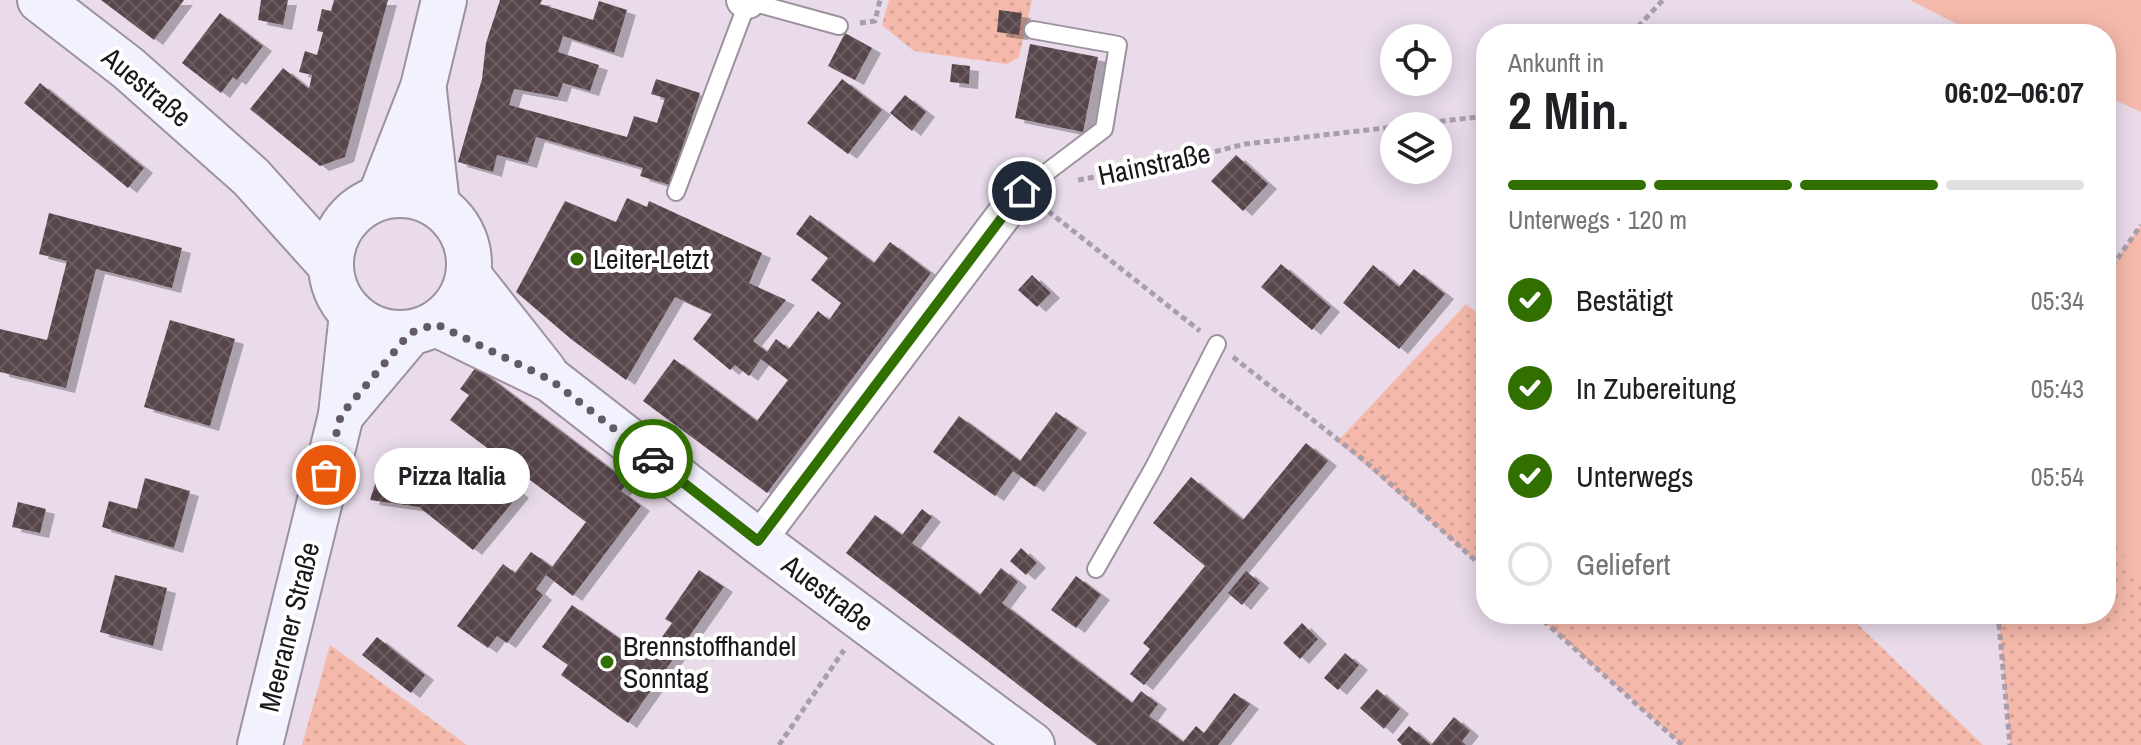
<!DOCTYPE html>
<html lang="de">
<meta charset="utf-8">
<style>
body{margin:0;font-family:"Archivo Narrow",sans-serif;background:#f2f2f2;color:#202124;height:100vh;display:flex;flex-direction:column;font-size:30px;white-space:nowrap}
*{box-sizing:border-box;margin:0}
p{font-size:26px;color:#757577}
.icon{flex:none;width:44px;height:44px;fill:none;stroke:currentColor;stroke-width:2;stroke-linecap:round;stroke-linejoin:round}
.map{position:relative;flex:1;overflow:hidden}
.side{position:absolute;left:1476px;top:24px;width:640px;height:600px;display:flex;flex-direction:column;background:#fff;border-radius:32px;box-shadow:0 4px 20px #0003}
.side>*{flex:none}
.tools{position:absolute;left:1380px;top:24px;display:grid;gap:16px}
.tools a{display:grid;place-items:center;width:72px;height:72px;border-radius:50%;background:#fff;box-shadow:0 4px 20px #0003;font-size:40px}
.pin{position:absolute;display:grid;place-items:center;width:68px;height:68px;color:#fff;margin:-34px;border:4px solid #fff;border-radius:50%;box-shadow:0 2px 8px #0007}
.courier{position:absolute;display:grid;place-items:center;width:80px;height:80px;margin:-40px;border:6px solid #326f01;border-radius:50%;background:#fff;color:#222;box-shadow:0 2px 10px #0007}
.bubble{position:absolute;height:56px;border-radius:28px;background:#fff;box-shadow:0 4px 20px #0003;font-size:26px;font-weight:800;line-height:56px;text-align:center}
.overview em{font-style:normal;font-weight:800}
.overview div{display:flex;flex-direction:column-reverse}
.overview{display:flex;align-items:center;justify-content:space-between;height:136px;padding:0 32px}
h1{font-size:52px;font-weight:800;line-height:60px}
.bar{display:grid;grid-template-columns:repeat(4,1fr);gap:12px 8px;align-content:center;height:96px;padding:0 32px}
.bar i{height:10px;border-radius:6px;background:#e0e0e0}
.bar .on{background:#326f01}
.bar p{grid-column:span 4}
ol{padding:0 32px;list-style:none}
li{display:flex;align-items:center;gap:24px;height:88px}
li p{margin-inline-start:auto}
li .icon{padding:8px;border-radius:50%;background:#326f01;color:#fff;stroke-width:4}
li:last-child{color:#757577}
li i{width:44px;height:44px;border:4px solid #e0e0e0;border-radius:50%}
.map>svg:first-child{display:block}
</style>
<div class="map">
<svg width="2141" height="745" viewBox="0 0 2141 745">
<defs>
<pattern id="garden-dots" width="8" height="8" patternUnits="userSpaceOnUse" patternTransform="scale(2)"><rect width="8" height="8" fill="#f4b9ab"/><path d="M2 2h.1M6 6h.1" fill="none" stroke="#d19e93" stroke-width="1.8" stroke-linecap="round"/></pattern>
<pattern id="building-cross-hatch" width="8" height="8" patternUnits="userSpaceOnUse" patternTransform="scale(2)"><rect width="8" height="8" fill="#57454a"/><path d="M0 0l8 8M0 8l8-8" fill="none" stroke="#6b5c61"/></pattern>
<filter id="shadow"><feDropShadow dx="9" dy="5" stdDeviation="0" flood-color="#0004"/></filter>
</defs>
<rect width="100%" height="100%" fill="#e9dbea"/>
<g fill="#f4b9ab">
<path d="M1910,0H2141V112L2106,96V34H1976Z"/>
<path d="M2141,225V579L2106,533V275Z"/>
</g>
<g fill="url(#garden-dots)">
<path d="M889,0H1032L1019,57L1007,64L914,51L882,25Z"/>
<path d="M1466,304L1486,320V570L1338,441Z"/>
<path d="M2106,533L2141,579V745H2010L1998,614H2106Z"/>
<path d="M1536,614H1847L1983,745H1682Z"/>
<path d="M330,645L467,745H302Z"/>
</g>
<g fill="url(#building-cross-hatch)" filter="url(#shadow)">
<path d="M101,0H184L154,40Z"/>
<path d="M261,0H288L283,25L258,20Z"/>
<path d="M334,0H388L345,157L320,166L250,109L283,68L309,89L312,75L299,72L305,51L317,55L323,32L317,31L322,9L331,11Z"/>
<path d="M500,0H542L540,4L593,20L599,1L627,10L614,53L563,36L558,52L599,65L590,91L563,83L558,97L514,89L509,105L627,137L634,116L657,123L665,98L651,94L656,79L700,93L670,185L640,176L643,168L536,137L528,163L497,155L493,172L458,162L482,79L486,43Z"/>
<path d="M999,10L1022,13L1019,35L997,32Z"/>
<path d="M220,13L263,46L237,80L233,77L221,93L182,63Z"/>
<path d="M845,33L872,48L855,80L828,66Z"/>
<path d="M1030,44L1098,57L1083,132L1015,118Z"/>
<path d="M952,64L970,66L969,84L950,82Z"/>
<path d="M842,79L882,110L848,154L807,123Z"/>
<path d="M40,83L144,168L128,188L24,103Z"/>
<path d="M905,95L926,112L912,131L890,113Z"/>
<path d="M1236,155L1268,184L1243,211L1211,181Z"/>
<path d="M627,198L647,207L649,201L762,253L749,283L786,300L753,341L767,352L776,339L789,349L818,311L829,320L841,303L811,280L828,258L796,234L810,215L874,263L890,242L931,273L767,493L643,401L674,359L757,421L788,380L761,359L749,376L735,365L730,370L693,339L712,314L675,297L626,380L571,339L516,292L565,201L616,222Z"/>
<path d="M49,213L182,248L172,288L96,269L66,388L0,372V329L47,340L67,261L39,254Z"/>
<path d="M1281,264L1331,307L1312,330L1261,287Z"/>
<path d="M1373,265L1399,287L1414,269L1445,294L1399,349L1343,303Z"/>
<path d="M1032,275L1051,293L1037,307L1018,290Z"/>
<path d="M170,320L235,339L210,426L144,407Z"/>
<path d="M476,367L628,482L621,491L641,506L573,596L546,575L536,589L543,595L507,643L497,636L488,648L457,626L503,564L515,573L531,552L552,567L586,522L450,420L469,395L460,389Z"/>
<path d="M1056,412L1078,428L1035,487L1013,471L995,496L933,452L959,416L1020,461Z"/>
<path d="M1306,443L1328,461L1144,685L1130,674L1150,649L1143,643L1205,566L1153,523L1191,477L1243,520Z"/>
<path d="M382,462L442,479L463,496L487,466L520,493L473,550L419,507L370,500Z"/>
<path d="M145,478L190,491L174,548L102,527L109,501L137,509Z"/>
<path d="M18,502L46,509L40,533L12,527Z"/>
<path d="M922,509L932,517L912,543L980,595L1001,568L1018,582L1002,603L1132,703L1141,691L1158,704L1149,716L1183,742L1196,726L1204,733L1234,693L1250,704L1218,745H1097L846,553L875,515L902,535Z"/>
<path d="M1021,548L1037,563L1026,575L1010,561Z"/>
<path d="M699,570L724,587L628,723L561,675L568,665L542,647L572,605L647,658L672,623L665,619Z"/>
<path d="M1246,571L1260,583L1242,605L1228,593Z"/>
<path d="M115,575L167,588L153,646L100,632Z"/>
<path d="M1076,576L1101,595L1076,628L1051,610Z"/>
<path d="M1302,623L1318,639L1300,659L1283,643Z"/>
<path d="M377,637L425,675L411,693L362,655Z"/>
<path d="M1345,653L1359,665L1338,690L1324,678Z"/>
<path d="M1377,689L1400,709L1384,729L1360,708Z"/>
<path d="M1454,717L1470,731L1462,741L1466,745H1402L1397,740L1409,726L1431,745Z"/>
</g>
<g fill="none" stroke-linecap="round" stroke-linejoin="round">
<g stroke="#9e919f" stroke-width="20">
<g id="lane">
<path d="M1022,191L1104,129L1118,45L1033,30"/>
<path d="M676,192L748,1L839,26"/>
<path d="M1096,569L1154,467L1217,344"/>
</g>
</g>
<g stroke="#9e919f" stroke-width="38">
<g id="street">
<path d="M744,0L748,1"/>
<path d="M758,541L1022,191"/>
</g>
</g>
<g stroke="#9e919f" stroke-width="48">
<g id="secondary">
<path d="M40,0L128,68L251,177L331,266"/>
<path d="M424,91L437,204"/>
<circle cx="400" cy="264" r="69"/>
<path d="M380,197L423,87L444,0"/>
<path d="M469,276L544,371"/>
<path d="M436,324L551,380L758,541L1032,745"/>
<path d="M341,415L410,333"/>
<path d="M260,745L341,415L352,314"/>
</g>
</g>
<g stroke="#aa9eaa" stroke-width="5" stroke-dasharray="6 4" stroke-linecap="butt">
<path d="M860,23L875,21L880,0"/>
<path d="M1631,34L1663,0"/>
<path d="M1400,126L1486,116"/>
<path d="M1078,180L1162,165L1245,144L1394,127"/>
<path d="M1048,211L1200,331"/>
<path d="M2106,275L2141,225"/>
<path d="M1233,357L1365,461L1486,570"/>
<path d="M1536,614L1682,745"/>
<path d="M1998,614L2010,745"/>
<path d="M779,745L844,650"/>
</g>
<use href="#lane" stroke="#fff" stroke-width="16"/>
<use href="#street" stroke="#fff" stroke-width="34"/>
<use href="#secondary" stroke="#f2f2fe" stroke-width="44"/>
</g>
<g fill="none" stroke-linecap="round" stroke-linejoin="round">
<path stroke="#635b63" stroke-width="8" stroke-dasharray="0 14.4" d="M326,475L341,415L410,333L436,324L551,380L653,459"/>
<path stroke="#326f01" stroke-width="10" d="M653,459L758,541L1022,191"/>
</g>
<g fill="#326f01" stroke="#fff" stroke-width="3">
<circle cx="577" cy="259" r="8"/>
<circle cx="607" cy="662" r="8"/>
</g>
<g text-anchor="middle" dominant-baseline="central" stroke-width="8" stroke-linejoin="round" paint-order="stroke">
<g font-size="28" fill="#1b161b" stroke="#fff">
<text transform="translate(147 87) rotate(40)">Auestraße</text>
<text transform="translate(1154 164) rotate(-12)">Hainstraße</text>
<text transform="translate(828 593) rotate(37)">Auestraße</text>
<text transform="translate(289 627) rotate(-76)">Meeraner Straße</text>
</g>
<g font-size="28" fill="#1b161b" stroke="#fff" text-anchor="start">
<text x="593" y="259">Leiter-Letzt</text>
<text x="623" y="646">Brennstoffhandel<tspan x="623" dy="32">Sonntag</tspan></text>
</g>
</g>
</svg>
<div class="tools">
<a><svg class="icon" aria-label="locate" viewBox="0 0 24 24"><circle cx="12" cy="12" r="6"/><path d="M12 2v4M12 18v4M2 12h4M18 12h4"/></svg></a>
<a><svg class="icon" aria-label="layers" viewBox="0 0 24 24"><path d="M12 4l9 5-9 5-9-5zM3 14l9 5 9-5"/></svg></a>
</div>
<div class="pin" style="left:326px;top:475px;background:#ea580c"><svg class="icon" aria-label="bag" viewBox="0 0 24 24"><path d="M5 8h14l-1 12H6zM9 8a3 3 0 0 1 6 0"/></svg></div>
<div class="pin" style="left:1022px;top:191px;background:#1f2937"><svg class="icon" aria-label="home" viewBox="0 0 24 24"><path d="M3 11l9-7 9 7M6 9v11h12V9"/></svg></div>
<div class="courier" style="left:653px;top:459px"><svg class="icon" aria-label="car" viewBox="0 0 24 24"><path d="M5 17H2v-5l4-1 3-4h7l3 4 3 1v5h-3M9 17h6M6 11h13"/><circle cx="7" cy="17" r="2"/><circle cx="17" cy="17" r="2"/></svg></div>
<div class="bubble" style="left:374px;top:448px;width:156px">Pizza Italia</div>
<section class="side">
<div class="overview"><div><h1>2 Min.</h1><p>Ankunft in</p></div><em>06:02–06:07</em></div>
<div class="bar"><i class="on"></i><i class="on"></i><i class="on"></i><i></i><p>Unterwegs · 120 m</p></div>
<ol>
<li><svg class="icon" aria-label="check" viewBox="0 0 24 24"><path d="M5 12l5 5 9-10"/></svg>Bestätigt<p>05:34</p></li>
<li><svg class="icon" aria-label="check" viewBox="0 0 24 24"><path d="M5 12l5 5 9-10"/></svg>In Zubereitung<p>05:43</p></li>
<li><svg class="icon" aria-label="check" viewBox="0 0 24 24"><path d="M5 12l5 5 9-10"/></svg>Unterwegs<p>05:54</p></li>
<li><i></i>Geliefert</li>
</ol>
</section>
</div>
